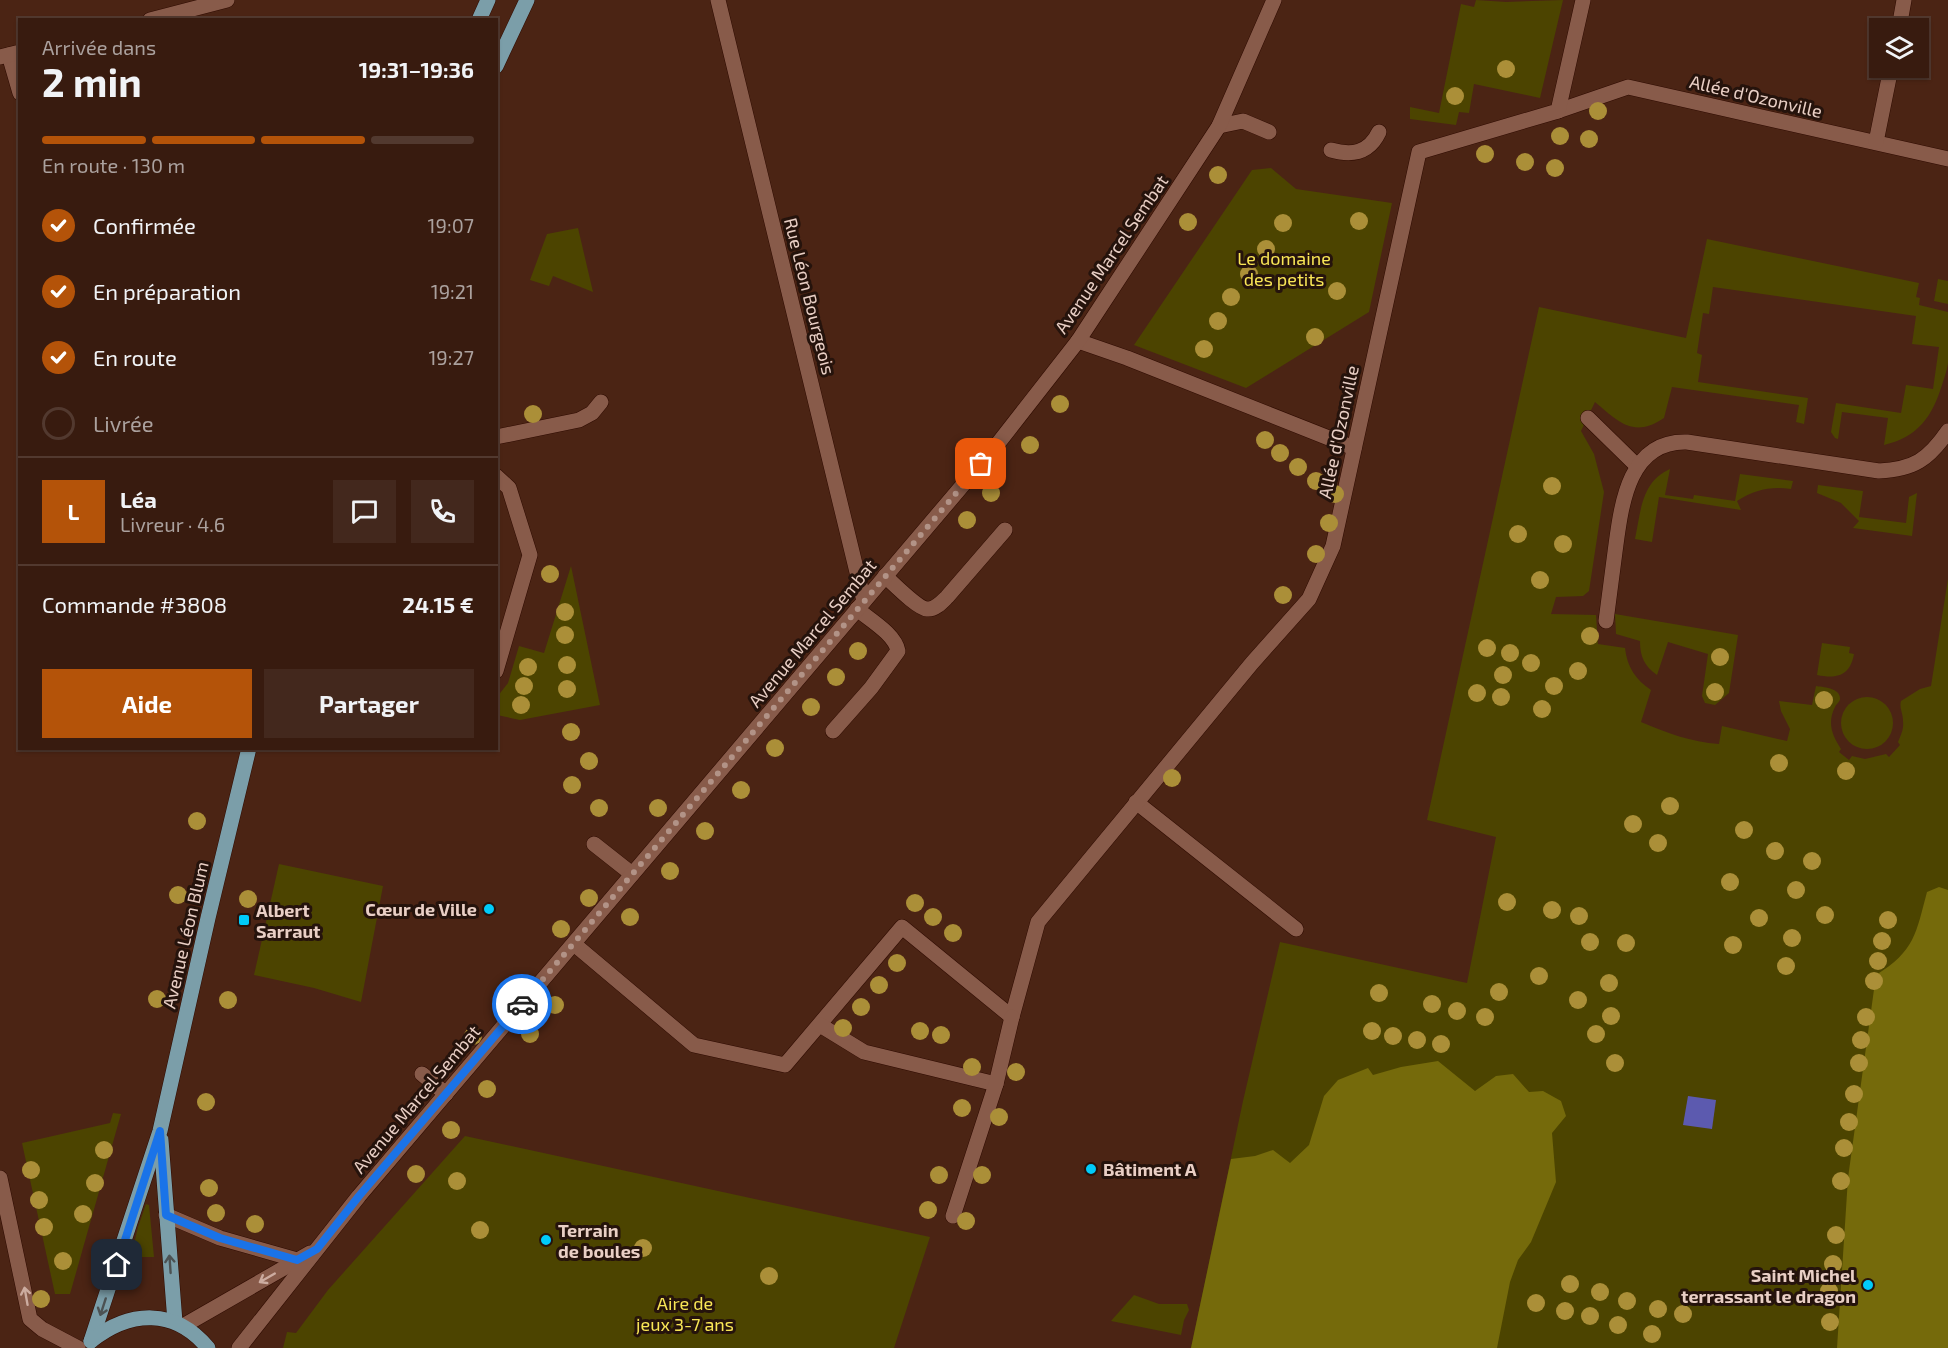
<!DOCTYPE html>
<html lang="fr">
<meta charset="utf-8">
<style>
body{margin:0;font-family:"Exo 2",sans-serif;background:#43281d;color:#f1f3f6;height:100vh;display:flex;flex-direction:column;font-size:22px;white-space:nowrap}
*{box-sizing:border-box;margin:0}
p{font-size:20px;color:#aba19e}
.icon{flex:none;width:33px;height:33px;fill:none;stroke:currentColor;stroke-width:2;stroke-linecap:round;stroke-linejoin:round}
.map{position:relative;flex:1;overflow:hidden}
.side{position:absolute;left:18px;top:18px;width:480px;height:732px;display:flex;flex-direction:column;background:#381b0f;border-radius:0px;box-shadow:0 2px 4px #0004,0 0 0 2px #52392f}
.side>*{flex:none}
.tools{position:absolute;left:1869px;top:18px;display:grid;gap:12px}
.tools a{display:grid;place-items:center;width:60px;height:60px;border-radius:0px;background:#381b0f;box-shadow:0 2px 4px #0004,0 0 0 2px #52392f;font-size:30px}
.pin{position:absolute;display:grid;place-items:center;width:51px;height:51px;color:#fff;margin:-26px;border-radius:12px;box-shadow:0 3px 9px #0006}
.courier{position:absolute;display:grid;place-items:center;width:60px;height:60px;margin:-30px;border:4px solid #1a73e8;border-radius:50%;background:#fff;color:#222;box-shadow:0 2px 8px #0007}
.summary em{font-style:normal;font-weight:700}
.summary div{display:flex;flex-direction:column-reverse}
.summary{display:flex;align-items:center;justify-content:space-between;height:102px;padding:0 24px}
h1{font-size:39px;font-weight:700;line-height:45px}
.bar{display:grid;grid-template-columns:repeat(4,1fr);gap:9px 6px;align-content:center;height:72px;padding:0 24px}
.bar i{height:8px;border-radius:4px;background:#52392f}
.bar .selected{background:#b45309}
.bar p{grid-column:span 4}
.line{display:flex;align-items:center;gap:15px;padding:0 24px;border-top:2px solid #52392f}
.line div{flex:1}
.round{display:grid;place-items:center;flex:none;width:63px;height:63px;border-radius:0px;background:#43281d}
ol{padding:0 24px;list-style:none}
li{display:flex;align-items:center;gap:18px;height:66px}
li p{margin-inline-start:auto}
li .icon{padding:6px;border-radius:50%;background:#b45309;color:#fff;stroke-width:4}
li:last-child{color:#aba19e}
li i{width:33px;height:33px;border:3px solid #52392f;border-radius:50%}
.cta{display:flex;gap:12px;margin-top:auto;padding:12px 24px}
.cta a{flex:1;height:69px;border-radius:0px;background:#b45309;color:#fff;font-size:24px;font-weight:700;line-height:69px;text-align:center}
.cta a+a{background:#43281d;color:#f1f3f6}
.map>svg:first-child{display:block}
</style>
<div class="map">
<svg width="1948" height="1348" viewBox="0 0 1948 1348">
<rect width="100%" height="100%" fill="#4b2414"/>
<g fill="#4c4400">
<path d="M1476,0L1506,2L1563,0L1540,98L1474,84L1469,113L1459,112L1456,125L1410,119V107L1439,113L1461,4L1474,7Z"/>
<path d="M1271,168L1296,189L1392,203L1369,312L1246,388L1134,345L1252,170Z"/>
<path d="M578,228L593,292L553,276L549,286L530,280L547,234Z"/>
<path d="M1707,239L1919,283L1916,297L1920,298L1919,305L1948,312C1948,329 1948,346 1948,363C1947,371 1944,378 1942,385C1932,417 1918,437 1884,445L1888,418L1842,412L1838,439L1835,438L1831,432L1836,403L1901,413L1906,385L1933,389L1939,347L1912,344L1916,316L1713,287L1709,314L1703,313L1697,353L1702,355L1698,382L1808,398L1804,424L1796,422L1799,405L1672,387L1664,418C1633,439 1618,421 1595,402L1581,431L1594,454L1604,492L1589,591L1583,596L1556,597L1551,614L1596,615L1598,644L1625,648C1627,667 1636,680 1651,690L1641,722C1667,733 1691,742 1719,744L1722,726L1787,741L1790,729L1781,711L1779,701L1812,705L1816,686C1822,687 1841,688 1840,699C1840,702 1836,704 1835,707C1827,723 1832,735 1841,749L1839,752L1849,760L1852,756L1865,759L1886,754L1889,757L1900,745L1898,742C1901,735 1904,729 1903,721C1903,713 1899,708 1901,701L1920,689L1931,686L1948,579V1348H1191L1243,1101L1280,942L1467,983L1496,837L1427,820L1539,307L1686,338Z"/>
<path d="M1938,279L1948,281V304L1934,301Z"/>
<path d="M1670,469L1665,495L1693,499L1694,495L1735,501L1740,474L1793,481L1791,489C1771,486 1754,490 1737,501L1741,510L1659,497L1652,542L1635,539C1641,511 1641,482 1670,469Z"/>
<path d="M1818,485L1863,491L1859,517L1906,523L1909,497L1917,493L1912,536L1853,528L1859,521L1841,503L1817,493Z"/>
<path d="M571,566L600,705L520,720L497,715V697L508,683L519,646L544,653Z"/>
<path d="M1615,614L1738,635L1729,693L1715,705L1705,703L1702,696L1708,654L1668,642L1657,675C1644,666 1640,656 1640,641L1616,634Z"/>
<path d="M1822,643L1850,647L1849,653L1854,654C1850,676 1837,679 1817,675Z"/>
<circle cx="1867" cy="723" r="26"/>
<path d="M279,864L383,886L361,1002L314,988L254,975Z"/>
<path d="M113,1113L121,1114L70,1294H55L22,1143L110,1123Z"/>
<path d="M465,1136L930,1237L894,1348H283L287,1332L296,1333L328,1290Z"/>
<path d="M146,1204L149,1205L154,1257H131L138,1227Z"/>
<path d="M1134,1295L1159,1304H1187L1189,1310L1184,1320L1181,1335L1111,1321Z"/>
</g>
<g fill="#756a0b">
<path d="M1939,887L1948,890V1348H1837L1848,1178L1876,975C1915,951 1916,933 1927,892Z"/>
<path d="M1438,1061L1475,1091L1496,1076L1513,1074L1529,1092L1543,1091L1561,1101L1566,1116L1552,1133L1556,1182L1531,1242L1518,1260L1510,1282L1497,1348H1191L1231,1159L1255,1156L1273,1150L1290,1163L1309,1145L1324,1096L1338,1080L1368,1068L1373,1075L1401,1067Z"/>
</g>
<path fill="#5c5aaf" d="M1688,1096L1716,1100L1712,1129L1683,1125Z"/>
<g fill="none" stroke-linecap="round" stroke-linejoin="round">
<g stroke="#2f0b00" stroke-width="16">
<g id="service">
<path d="M9,55L20,93"/>
<path d="M1219,126L1243,121L1269,132"/>
<path d="M1331,150C1352,156 1369,153 1379,132"/>
<path d="M1588,418L1637,466"/>
<path d="M496,437L579,420L592,413L601,402"/>
<path d="M496,476L509,488L530,555L496,671"/>
<path d="M885,576C893,583 917,608 927,609C935,610 942,602 947,597L1005,530"/>
<path d="M1606,621C1609,598 1612,575 1615,552C1621,508 1627,440 1687,442L1879,471C1914,469 1928,460 1948,431"/>
<path d="M833,731L871,688L898,651C895,634 870,620 857,609"/>
<path d="M594,844L632,874"/>
<path d="M422,1074L446,1094"/>
</g>
</g>
<g stroke="#2f0b00" stroke-width="16">
<g id="pedestrian">
<path d="M1899,28L1904,0"/>
<path d="M1558,111L1628,87L1948,159"/>
<path d="M1876,142L1891,68"/>
<path d="M1078,341L1127,358L1354,448"/>
<path d="M1136,802L1296,929"/>
<path d="M574,944L694,1045L785,1065L902,927L1012,1017L1038,922L1252,663L1309,599L1333,546L1419,152L1558,111L1583,0"/>
<path d="M820,1025L864,1052L996,1084"/>
<path d="M953,1216L996,1084L1012,1017"/>
</g>
</g>
<g stroke="#2f0b00" stroke-width="16">
<g id="minor">
<path d="M718,0L864,601"/>
<path d="M0,1178L30,1319L42,1329L78,1348"/>
<path d="M166,1215L220,1238L297,1260"/>
<path d="M183,1326L310,1253"/>
<path d="M239,1348L359,1196L996,446L1078,341L1219,126L1274,0"/>
</g>
</g>
<g stroke="#2f0b00" stroke-width="16">
<g id="tertiary">
<path d="M150,20L227,0"/>
<path d="M0,57L20,52"/>
</g>
</g>
<g stroke="#2f0b00" stroke-width="16">
<g id="primary">
<path d="M479,20L488,0"/>
<path d="M496,66L527,0"/>
<path d="M161,1140L175,1322"/>
<path d="M91,1341L160,1131L208,918L249,748"/>
<path d="M91,1341C130,1310 175,1308 208,1348"/>
</g>
</g>
<use href="#service" stroke="#885b4a" stroke-width="15"/>
<use href="#pedestrian" stroke="#885b4a" stroke-width="15"/>
<use href="#minor" stroke="#885b4a" stroke-width="15"/>
<use href="#tertiary" stroke="#885b4a" stroke-width="15"/>
<use href="#primary" stroke="#7b9ea9" stroke-width="15"/>
</g>
<g fill="#ab8f38">
<circle cx="1506" cy="69" r="9"/>
<circle cx="1455" cy="96" r="9"/>
<circle cx="1598" cy="111" r="9"/>
<circle cx="1560" cy="136" r="9"/>
<circle cx="1589" cy="139" r="9"/>
<circle cx="1485" cy="154" r="9"/>
<circle cx="1525" cy="162" r="9"/>
<circle cx="1555" cy="168" r="9"/>
<circle cx="1218" cy="175" r="9"/>
<circle cx="1359" cy="221" r="9"/>
<circle cx="1188" cy="222" r="9"/>
<circle cx="1283" cy="223" r="9"/>
<circle cx="1266" cy="249" r="9"/>
<circle cx="1249" cy="274" r="9"/>
<circle cx="1337" cy="291" r="9"/>
<circle cx="1231" cy="297" r="9"/>
<circle cx="1218" cy="321" r="9"/>
<circle cx="1315" cy="337" r="9"/>
<circle cx="1204" cy="349" r="9"/>
<circle cx="1060" cy="404" r="9"/>
<circle cx="533" cy="414" r="9"/>
<circle cx="1265" cy="440" r="9"/>
<circle cx="1030" cy="445" r="9"/>
<circle cx="1280" cy="453" r="9"/>
<circle cx="1298" cy="467" r="9"/>
<circle cx="1316" cy="481" r="9"/>
<circle cx="1552" cy="486" r="9"/>
<circle cx="991" cy="493" r="9"/>
<circle cx="1335" cy="494" r="9"/>
<circle cx="967" cy="520" r="9"/>
<circle cx="1329" cy="523" r="9"/>
<circle cx="1518" cy="534" r="9"/>
<circle cx="1563" cy="544" r="9"/>
<circle cx="1316" cy="554" r="9"/>
<circle cx="550" cy="574" r="9"/>
<circle cx="1540" cy="580" r="9"/>
<circle cx="1283" cy="595" r="9"/>
<circle cx="565" cy="612" r="9"/>
<circle cx="565" cy="635" r="9"/>
<circle cx="1590" cy="636" r="9"/>
<circle cx="1487" cy="648" r="9"/>
<circle cx="858" cy="651" r="9"/>
<circle cx="1510" cy="653" r="9"/>
<circle cx="1720" cy="657" r="9"/>
<circle cx="1531" cy="663" r="9"/>
<circle cx="567" cy="665" r="9"/>
<circle cx="528" cy="667" r="9"/>
<circle cx="1578" cy="671" r="9"/>
<circle cx="1503" cy="675" r="9"/>
<circle cx="836" cy="677" r="9"/>
<circle cx="524" cy="686" r="9"/>
<circle cx="1554" cy="686" r="9"/>
<circle cx="567" cy="689" r="9"/>
<circle cx="1715" cy="692" r="9"/>
<circle cx="1477" cy="693" r="9"/>
<circle cx="1501" cy="697" r="9"/>
<circle cx="1824" cy="700" r="9"/>
<circle cx="521" cy="705" r="9"/>
<circle cx="811" cy="707" r="9"/>
<circle cx="1542" cy="709" r="9"/>
<circle cx="571" cy="732" r="9"/>
<circle cx="775" cy="748" r="9"/>
<circle cx="589" cy="761" r="9"/>
<circle cx="1779" cy="763" r="9"/>
<circle cx="1846" cy="771" r="9"/>
<circle cx="1172" cy="778" r="9"/>
<circle cx="572" cy="785" r="9"/>
<circle cx="741" cy="790" r="9"/>
<circle cx="1670" cy="806" r="9"/>
<circle cx="599" cy="808" r="9"/>
<circle cx="658" cy="808" r="9"/>
<circle cx="197" cy="821" r="9"/>
<circle cx="1633" cy="824" r="9"/>
<circle cx="1744" cy="830" r="9"/>
<circle cx="705" cy="831" r="9"/>
<circle cx="1658" cy="843" r="9"/>
<circle cx="1775" cy="851" r="9"/>
<circle cx="1812" cy="861" r="9"/>
<circle cx="670" cy="871" r="9"/>
<circle cx="1730" cy="882" r="9"/>
<circle cx="1796" cy="890" r="9"/>
<circle cx="178" cy="895" r="9"/>
<circle cx="589" cy="898" r="9"/>
<circle cx="248" cy="899" r="9"/>
<circle cx="1507" cy="902" r="9"/>
<circle cx="915" cy="903" r="9"/>
<circle cx="1552" cy="910" r="9"/>
<circle cx="1825" cy="915" r="9"/>
<circle cx="1579" cy="916" r="9"/>
<circle cx="630" cy="917" r="9"/>
<circle cx="933" cy="917" r="9"/>
<circle cx="1759" cy="918" r="9"/>
<circle cx="1888" cy="920" r="9"/>
<circle cx="561" cy="929" r="9"/>
<circle cx="953" cy="933" r="9"/>
<circle cx="1792" cy="938" r="9"/>
<circle cx="1882" cy="941" r="9"/>
<circle cx="1590" cy="942" r="9"/>
<circle cx="1626" cy="943" r="9"/>
<circle cx="1733" cy="945" r="9"/>
<circle cx="1878" cy="961" r="9"/>
<circle cx="897" cy="963" r="9"/>
<circle cx="1786" cy="966" r="9"/>
<circle cx="1539" cy="976" r="9"/>
<circle cx="1874" cy="981" r="9"/>
<circle cx="1609" cy="983" r="9"/>
<circle cx="879" cy="985" r="9"/>
<circle cx="511" cy="988" r="9"/>
<circle cx="1499" cy="992" r="9"/>
<circle cx="1379" cy="993" r="9"/>
<circle cx="157" cy="999" r="9"/>
<circle cx="228" cy="1000" r="9"/>
<circle cx="1578" cy="1000" r="9"/>
<circle cx="1432" cy="1004" r="9"/>
<circle cx="555" cy="1005" r="9"/>
<circle cx="861" cy="1007" r="9"/>
<circle cx="1457" cy="1011" r="9"/>
<circle cx="1611" cy="1016" r="9"/>
<circle cx="1485" cy="1017" r="9"/>
<circle cx="1866" cy="1017" r="9"/>
<circle cx="843" cy="1028" r="9"/>
<circle cx="920" cy="1031" r="9"/>
<circle cx="1372" cy="1031" r="9"/>
<circle cx="530" cy="1034" r="9"/>
<circle cx="1596" cy="1034" r="9"/>
<circle cx="941" cy="1035" r="9"/>
<circle cx="473" cy="1036" r="9"/>
<circle cx="1393" cy="1036" r="9"/>
<circle cx="1417" cy="1040" r="9"/>
<circle cx="1861" cy="1040" r="9"/>
<circle cx="1441" cy="1044" r="9"/>
<circle cx="1615" cy="1063" r="9"/>
<circle cx="1859" cy="1063" r="9"/>
<circle cx="972" cy="1067" r="9"/>
<circle cx="1016" cy="1072" r="9"/>
<circle cx="487" cy="1089" r="9"/>
<circle cx="1854" cy="1094" r="9"/>
<circle cx="206" cy="1102" r="9"/>
<circle cx="962" cy="1108" r="9"/>
<circle cx="999" cy="1117" r="9"/>
<circle cx="1849" cy="1122" r="9"/>
<circle cx="451" cy="1130" r="9"/>
<circle cx="1844" cy="1148" r="9"/>
<circle cx="104" cy="1150" r="9"/>
<circle cx="31" cy="1170" r="9"/>
<circle cx="416" cy="1174" r="9"/>
<circle cx="939" cy="1175" r="9"/>
<circle cx="982" cy="1175" r="9"/>
<circle cx="457" cy="1181" r="9"/>
<circle cx="1841" cy="1181" r="9"/>
<circle cx="95" cy="1183" r="9"/>
<circle cx="209" cy="1188" r="9"/>
<circle cx="39" cy="1200" r="9"/>
<circle cx="928" cy="1210" r="9"/>
<circle cx="216" cy="1213" r="9"/>
<circle cx="83" cy="1214" r="9"/>
<circle cx="966" cy="1221" r="9"/>
<circle cx="255" cy="1224" r="9"/>
<circle cx="44" cy="1227" r="9"/>
<circle cx="480" cy="1230" r="9"/>
<circle cx="1836" cy="1235" r="9"/>
<circle cx="643" cy="1248" r="9"/>
<circle cx="63" cy="1261" r="9"/>
<circle cx="1833" cy="1264" r="9"/>
<circle cx="769" cy="1276" r="9"/>
<circle cx="1570" cy="1284" r="9"/>
<circle cx="1829" cy="1291" r="9"/>
<circle cx="1600" cy="1292" r="9"/>
<circle cx="41" cy="1299" r="9"/>
<circle cx="1627" cy="1301" r="9"/>
<circle cx="1536" cy="1303" r="9"/>
<circle cx="1658" cy="1309" r="9"/>
<circle cx="1565" cy="1311" r="9"/>
<circle cx="1683" cy="1314" r="9"/>
<circle cx="1590" cy="1316" r="9"/>
<circle cx="1830" cy="1322" r="9"/>
<circle cx="1618" cy="1325" r="9"/>
<circle cx="1652" cy="1334" r="9"/>
</g>
<defs><path id="oneway-shaft" d="M-6 0H5M1.5-3L5.5 0L1.5 3" fill="none" stroke-width="1.6" stroke-linecap="round" stroke-linejoin="round" transform="scale(1.5)"/></defs>
<g stroke="#4c5253">
<use href="#oneway-shaft" transform="translate(170 1264) rotate(-94)"/>
<use href="#oneway-shaft" transform="translate(103 1307) rotate(108)"/>
</g>
<g stroke="#ccaca0">
<use href="#oneway-shaft" transform="translate(267 1278) rotate(150)"/>
<use href="#oneway-shaft" transform="translate(26 1296) rotate(-100)"/>
</g>
<g fill="none" stroke-linecap="round" stroke-linejoin="round">
<path stroke="#b29387" stroke-width="6" stroke-dasharray="0 10.8" d="M522,1004L981,464"/>
<path stroke="#1a73e8" stroke-width="8" d="M117,1265L160,1131L166,1215L220,1238L297,1260L317,1249L359,1196L522,1004"/>
</g>
<g fill="#00cbf9" stroke="#25130c" stroke-width="2">
<circle cx="489" cy="909" r="6"/>
<rect x="238" y="914" width="12" height="12" rx="3"/>
<circle cx="1091" cy="1169" r="6"/>
<circle cx="546" cy="1240" r="6"/>
<circle cx="1868" cy="1285" r="6"/>
</g>
<g text-anchor="middle" dominant-baseline="central" stroke-width="6" stroke-linejoin="round" paint-order="stroke">
<g font-size="18" fill="#e9cfc5" stroke="#25130c">
<text transform="translate(1756 96) rotate(13)">Allée d'Ozonville</text>
<text transform="translate(1111 254) rotate(-56)">Avenue Marcel Sembat</text>
<text transform="translate(810 296) rotate(76)">Rue Léon Bourgeois</text>
<text transform="translate(1338 432) rotate(-78)">Allée d'Ozonville</text>
<text transform="translate(812 633) rotate(-50)">Avenue Marcel Sembat</text>
<text transform="translate(185 935) rotate(-77)">Avenue Léon Blum</text>
<text transform="translate(416 1099) rotate(-50)">Avenue Marcel Sembat</text>
</g>
<g font-size="18" fill="#f9e656" stroke="#25130c">
<text x="1284" y="258">Le domaine<tspan x="1284" dy="21">des petits</tspan></text>
<text x="685" y="1303">Aire de<tspan x="685" dy="21">jeux 3-7 ans</tspan></text>
</g>
<g font-size="18" font-weight="bold" fill="#e9cfc5" stroke="#25130c" text-anchor="start">
<text x="477" y="909" text-anchor="end">Cœur de Ville</text>
<text x="256" y="910">Albert<tspan x="256" dy="21">Sarraut</tspan></text>
<text x="1103" y="1169">Bâtiment A</text>
<text x="558" y="1230">Terrain<tspan x="558" dy="21">de boules</tspan></text>
<text x="1856" y="1275" text-anchor="end">Saint Michel<tspan x="1856" dy="21">terrassant le dragon</tspan></text>
</g>
</g>
</svg>
<div class="tools">
<a><svg class="icon" aria-label="layers" viewBox="0 0 24 24"><path d="M12 4l9 5-9 5-9-5zM3 14l9 5 9-5"/></svg></a>
</div>
<div class="pin" style="left:981px;top:464px;background:#ea580c"><svg class="icon" aria-label="bag" viewBox="0 0 24 24"><path d="M5 8h14l-1 12H6zM9 8a3 3 0 0 1 6 0"/></svg></div>
<div class="pin" style="left:117px;top:1265px;background:#1f2937"><svg class="icon" aria-label="home" viewBox="0 0 24 24"><path d="M3 11l9-7 9 7M6 9v11h12V9"/></svg></div>
<div class="courier" style="left:522px;top:1004px"><svg class="icon" aria-label="car" viewBox="0 0 24 24"><path d="M5 17H2v-5l4-1 3-4h7l3 4 3 1v5h-3M9 17h6M6 11h13"/><circle cx="7" cy="17" r="2"/><circle cx="17" cy="17" r="2"/></svg></div>
<section class="side">
<div class="summary"><div><h1>2 min</h1><p>Arrivée dans</p></div><em>19:31–19:36</em></div>
<div class="bar"><i class="selected"></i><i class="selected"></i><i class="selected"></i><i></i><p>En route · 130 m</p></div>
<ol>
<li><svg class="icon" aria-label="check" viewBox="0 0 24 24"><path d="M5 12l5 5 9-10"/></svg>Confirmée<p>19:07</p></li>
<li><svg class="icon" aria-label="check" viewBox="0 0 24 24"><path d="M5 12l5 5 9-10"/></svg>En préparation<p>19:21</p></li>
<li><svg class="icon" aria-label="check" viewBox="0 0 24 24"><path d="M5 12l5 5 9-10"/></svg>En route<p>19:27</p></li>
<li><i></i>Livrée</li>
</ol>
<div class="line" style="height:108px"><b class="round" style="background:#b45309;color:#fff">L</b><div><b>Léa</b><p>Livreur · 4.6</p></div><a class="round"><svg class="icon" aria-label="chat" viewBox="0 0 24 24"><path d="M4 5h16v11H9l-5 4z"/></svg></a><a class="round"><svg class="icon" aria-label="phone" viewBox="0 0 24 24"><path d="M5 4h4l2 5-3 2q2 4 5 5l2-3 5 2v4C11 20 4 13 5 4z"/></svg></a></div>
<div class="line" style="height:78px"><div>Commande #3808</div><b>24.15 €</b></div>
<div class="cta"><a>Aide</a><a>Partager</a></div>
</section>
</div>
